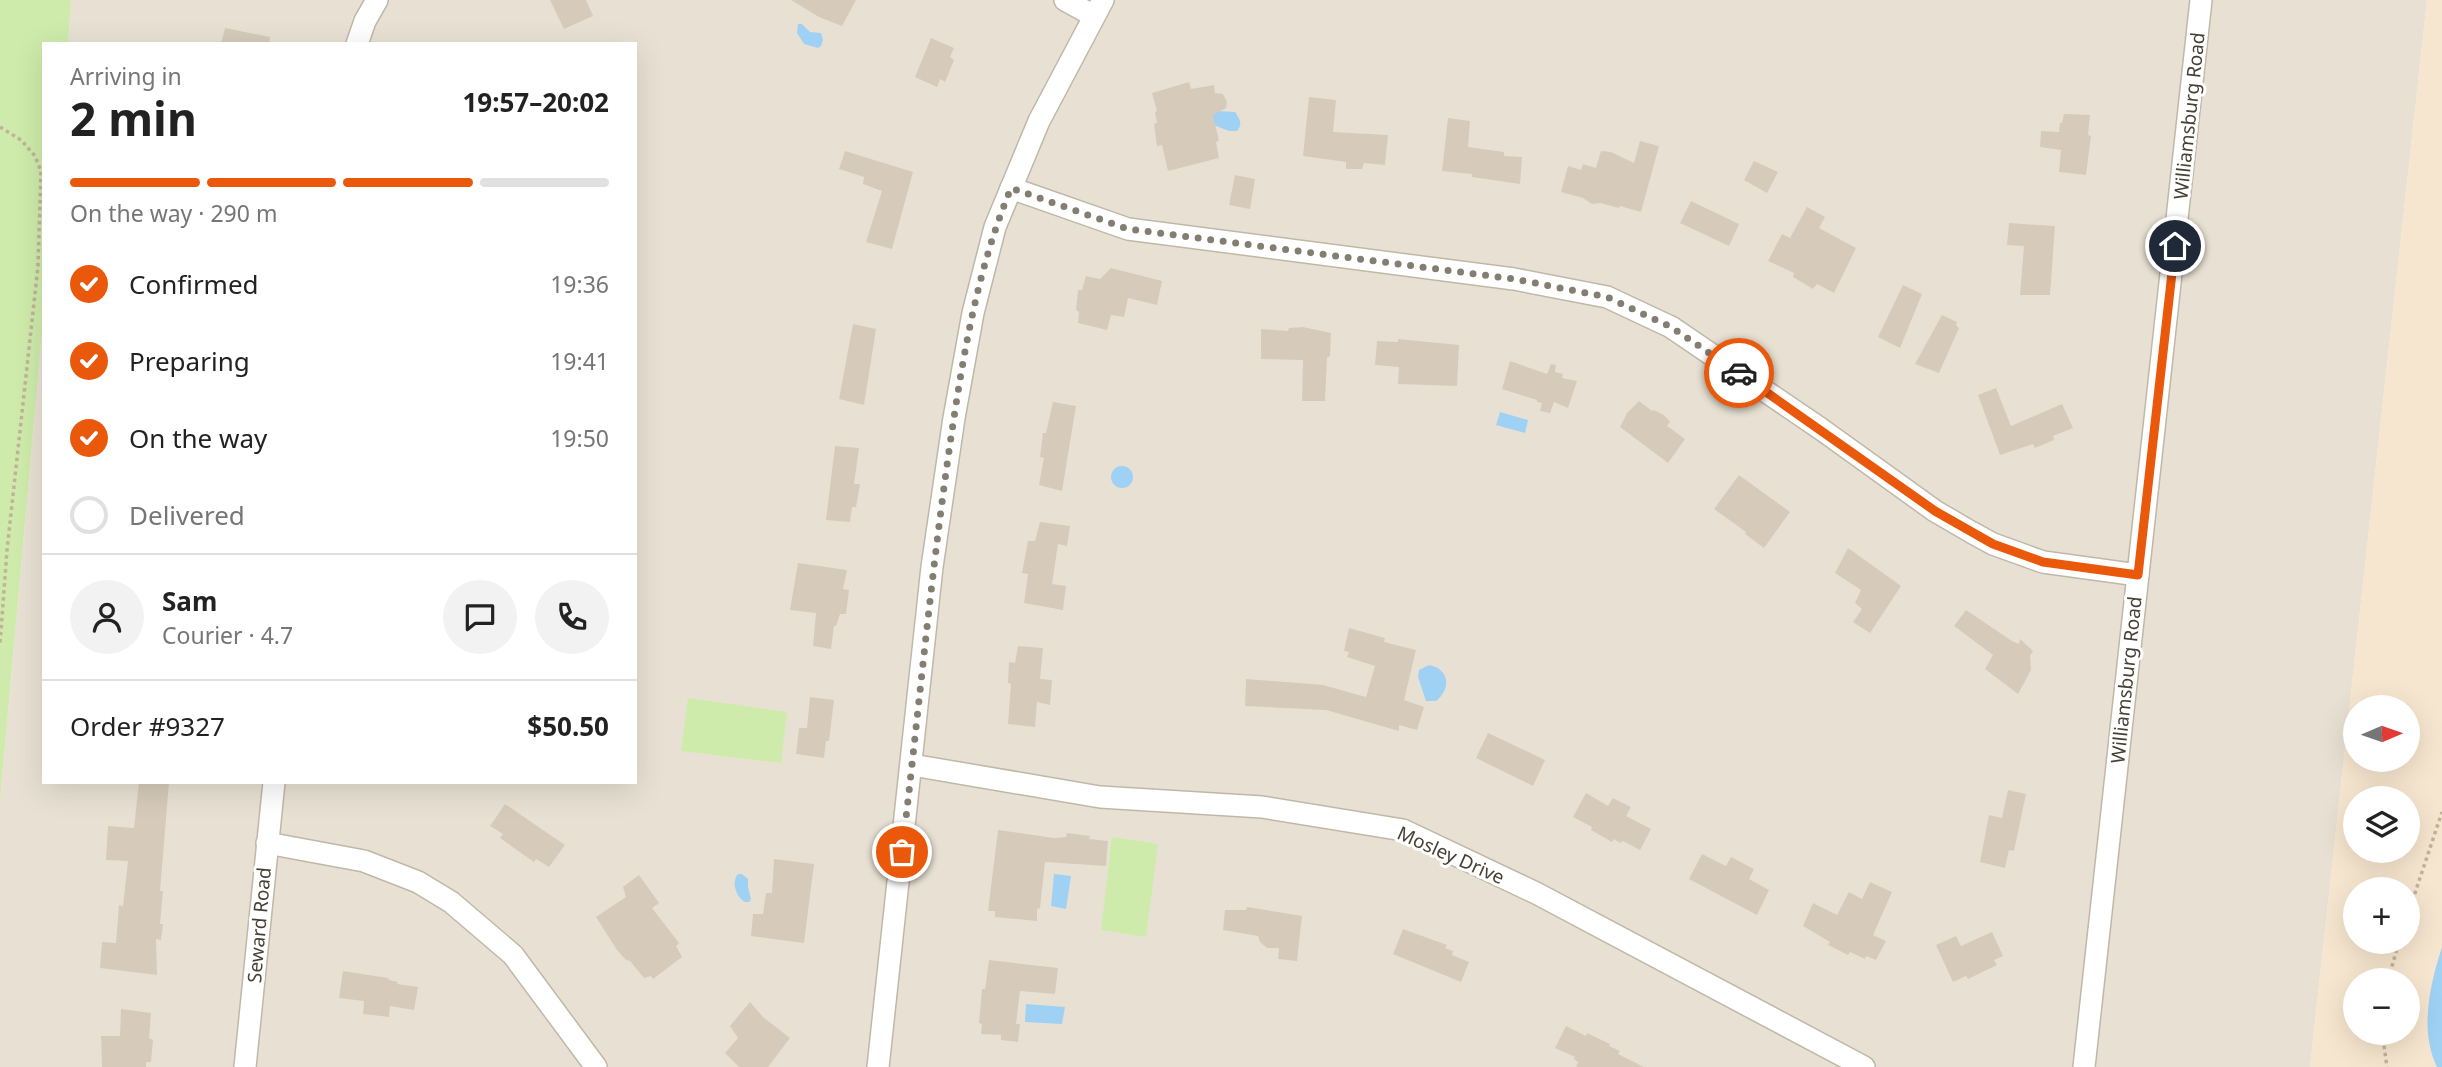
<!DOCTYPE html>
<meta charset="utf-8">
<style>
body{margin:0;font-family:"Noto Sans",sans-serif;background:#f2f2f2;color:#222;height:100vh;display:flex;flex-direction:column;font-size:26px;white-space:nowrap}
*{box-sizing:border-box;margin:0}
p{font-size:23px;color:#767676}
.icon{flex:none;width:38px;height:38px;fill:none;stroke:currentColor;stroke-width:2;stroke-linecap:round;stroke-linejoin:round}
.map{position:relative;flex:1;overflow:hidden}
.panel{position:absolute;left:42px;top:42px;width:595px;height:742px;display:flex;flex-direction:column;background:#fff;border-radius:0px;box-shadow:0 7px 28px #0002}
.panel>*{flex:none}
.needle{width:46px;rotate:88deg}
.buttons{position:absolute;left:2343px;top:695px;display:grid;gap:14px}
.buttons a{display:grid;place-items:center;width:77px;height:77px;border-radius:50%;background:#fff;box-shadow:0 7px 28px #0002;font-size:35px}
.pin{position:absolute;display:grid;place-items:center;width:60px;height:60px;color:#fff;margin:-30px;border:4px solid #fff;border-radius:50%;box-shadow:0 2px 7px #0007}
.courier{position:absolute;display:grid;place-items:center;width:70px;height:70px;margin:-35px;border:5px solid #ea580c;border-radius:50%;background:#fff;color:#222;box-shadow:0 2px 9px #0007}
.head em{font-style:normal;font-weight:700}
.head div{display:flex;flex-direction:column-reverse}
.head{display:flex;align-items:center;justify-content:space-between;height:119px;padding:0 28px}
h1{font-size:46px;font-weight:700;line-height:52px}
.bar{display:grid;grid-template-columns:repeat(4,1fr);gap:10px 7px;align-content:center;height:84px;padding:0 28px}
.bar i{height:9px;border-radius:5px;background:#e0e0e0}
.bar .current{background:#ea580c}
.bar p{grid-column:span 4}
.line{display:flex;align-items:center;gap:18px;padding:0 28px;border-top:2px solid #e0e0e0}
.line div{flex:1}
.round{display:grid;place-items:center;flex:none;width:74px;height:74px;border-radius:37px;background:#f2f2f2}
ol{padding:0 28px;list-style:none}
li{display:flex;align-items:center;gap:21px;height:77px}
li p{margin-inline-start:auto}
li .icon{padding:7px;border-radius:50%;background:#ea580c;color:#fff;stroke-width:4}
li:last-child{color:#767676}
li i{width:38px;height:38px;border:4px solid #e0e0e0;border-radius:50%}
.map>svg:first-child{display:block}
</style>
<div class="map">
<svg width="2442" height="1067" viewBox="0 0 2442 1067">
<rect width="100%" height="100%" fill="#f4efe5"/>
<path fill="#e8e1d3" d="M71,0H2427L2310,1067H0V801L44,310V782H635V44H68Z"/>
<path fill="#f7e6cf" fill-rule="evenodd" d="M2427,0H2442V1067H2310ZM2356,707H2408V760H2356ZM2356,798H2408V850H2356ZM2356,889H2408V942H2356ZM2356,980H2408V1032H2356Z"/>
<g fill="#ceebab">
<path d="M0,0H71L68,44H44V310L0,801Z"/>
<path d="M688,698L787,712L781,763L681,751Z"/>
<path d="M1112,837L1158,844L1146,937L1101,930Z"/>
</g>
<g fill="#9ed1f4">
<path d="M798,24H802L810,32L821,33L823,40L821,46L818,48L804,44L797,33Z"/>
<path d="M1217,111L1235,112C1240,119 1243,124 1237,131H1229L1211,124L1212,115Z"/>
<path d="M1500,412L1528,420L1525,433L1496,425Z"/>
<circle cx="1122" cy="477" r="11"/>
<path d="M1429,665C1450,669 1451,689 1436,701H1426L1418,677L1419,670Z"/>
<path d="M738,874H742L748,879V887L751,899L749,902H745C736,897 731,882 738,874Z"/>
<path d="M1054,874L1071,876L1066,909L1051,906Z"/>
<path d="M2442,947V1067H2437C2419,1031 2430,984 2442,947Z"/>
<path d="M1026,1004L1065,1007L1062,1024L1025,1022Z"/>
</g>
<g fill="#d6cbba">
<path d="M550,0H586L593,16L564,29Z"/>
<path d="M791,0H856L842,26L819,17Z"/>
<path d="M225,28L270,37L269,44H221Z"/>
<path d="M931,38L954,48L950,57L954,60L945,82L940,79L937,87L915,77Z"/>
<path d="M1189,82L1191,89L1214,85L1215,93L1223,94L1227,102L1226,108L1213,115L1219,141L1216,142L1219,158L1168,171L1162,145L1157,146L1154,124L1157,123L1155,112L1157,111L1152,93Z"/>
<path d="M1309,97L1336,100L1333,132L1388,135L1385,165L1364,163L1362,169H1346V162L1303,156Z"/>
<path d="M2064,114L2090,115L2088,135L2091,136L2086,175L2059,172L2061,150L2040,147L2041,131L2059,132L2060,123H2062Z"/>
<path d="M1448,118L1470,121L1468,147L1504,152V156L1522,157L1520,184L1472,177V174L1442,171Z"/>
<path d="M1640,141L1659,146L1641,212L1620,206L1619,208L1600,203L1592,204L1583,198L1561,192L1568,166L1581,170L1583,164L1596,168L1601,151L1611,152L1634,163Z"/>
<path d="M845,151L913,172L892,249L866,242L882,191L863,184L864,177L839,169Z"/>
<path d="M1754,161L1778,172L1767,193L1744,180Z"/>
<path d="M1235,175L1255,179L1250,209L1229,205Z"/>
<path d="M1691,201L1739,224L1729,246L1680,223Z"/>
<path d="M1807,207L1825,217L1819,228L1856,248L1834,293L1817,284L1813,289L1793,277L1794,273L1768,261L1782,234L1790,238Z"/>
<path d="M2009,223L2055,226L2050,295H2020L2024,246L2007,245Z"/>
<path d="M1111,268L1162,281L1157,305L1128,298L1124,317L1111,315L1107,330L1078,323L1079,312L1076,310L1078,290H1082L1086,276L1100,279Z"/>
<path d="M1903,285L1922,294L1900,348L1878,337Z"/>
<path d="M1942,315L1957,322L1956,325L1959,328L1939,373L1915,364Z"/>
<path d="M853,324L876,329L864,405L839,399Z"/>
<path d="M1303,327L1331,333L1330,356L1327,358L1325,401H1302L1303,360L1261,359V329L1288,331L1289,328Z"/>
<path d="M1398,339L1459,345L1457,386L1398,384L1399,367L1375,365L1377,341L1398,342Z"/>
<path d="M1510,361L1547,374L1551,364L1556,365L1555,372L1563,374L1562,378L1577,381L1568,408L1554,402L1550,413L1540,411L1542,403L1537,402V400L1502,389Z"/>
<path d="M1996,388L2011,426L2062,404L2073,428L2053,436L2054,440L2035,448L2033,444L2000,455L1978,395Z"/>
<path d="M1639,401L1652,411L1654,410L1664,415L1670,422L1667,426L1685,439L1668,463L1620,427L1627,413Z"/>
<path d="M1053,402L1076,406L1062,491L1039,485L1044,458L1040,457L1043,433H1046Z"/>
<path d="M835,446L859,448L854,484H860L856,507H852L850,522L826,520Z"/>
<path d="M1739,475L1790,512L1764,548L1745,534L1746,532L1714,509Z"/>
<path d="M1040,522L1070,526L1067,546L1058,544L1052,584L1066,586L1063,610L1024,603L1028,574L1022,573L1028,541H1035Z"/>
<path d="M1848,548L1901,586L1870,633L1853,622L1862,609L1855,603L1861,590L1835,573Z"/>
<path d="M798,563L847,570L843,589L849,590L846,614H840L836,626H834L831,649L813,646L816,613L790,610Z"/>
<path d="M1966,610L2012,641L2019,644L2020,639L2033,651L2030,656L2031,670L2018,694L1985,669L1993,655L1954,626Z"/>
<path d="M1349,628L1385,638L1384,642L1416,650L1404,700L1424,707L1417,730L1399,725V731L1326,710L1245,706L1246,679L1323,685L1366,697L1375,666L1347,657L1349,652L1344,651Z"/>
<path d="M1018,646L1043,648L1040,679L1052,680L1050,705L1037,702L1035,727L1008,724L1011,684L1008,683L1009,662L1015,663Z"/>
<path d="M810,697L834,700L829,741H826L824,758L796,754L799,728H807Z"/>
<path d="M1488,733L1545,760L1533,786L1476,758Z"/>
<path d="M139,782H169L160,891H163L160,924H163L161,940L156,939L157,975L100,968L102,942L116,943L119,905L123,906L128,861L106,860L108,826L134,828Z"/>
<path d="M2008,790L2026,794L2014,851L2009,850L2005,868L1980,862L1989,815L2002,818Z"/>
<path d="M1586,793L1608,806L1613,798L1631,807L1626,816L1651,829L1640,850L1623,841L1620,843L1614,839L1612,842L1591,830L1592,827L1573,817Z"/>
<path d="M505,804L565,845L549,867L536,859L534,862L500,838L503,834L490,826Z"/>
<path d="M998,830L1054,838L1066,837L1067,833L1090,836L1089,839L1108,841L1106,866L1045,862L1040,908L1037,909V921L995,917V911H988Z"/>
<path d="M1702,854L1726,866L1731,857L1754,869L1749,879L1769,890L1757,915L1689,879Z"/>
<path d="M774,859L814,864L804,943L751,936L753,914H763L766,893H772Z"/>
<path d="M639,875L659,903L652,908L679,943L676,946L682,957L653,979L651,976L644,978L630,961L626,960L617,950L596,917L626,897L623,887Z"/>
<path d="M1870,882L1892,892L1873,935L1886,941L1876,960L1866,956L1865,959L1850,952L1848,955L1828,945L1830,942L1803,926L1813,903L1837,915L1849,892L1862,899Z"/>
<path d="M1247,907L1302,916L1297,961L1278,959L1279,948H1267L1260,942L1258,936L1223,930L1225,910H1246Z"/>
<path d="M1403,929L1447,945L1445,948L1453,951L1452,955L1469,962L1461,982L1393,954Z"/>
<path d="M1992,932L2003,956L1994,960L1997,965L1968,979L1966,976L1953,982L1936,945L1956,936L1961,946Z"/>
<path d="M989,960L1058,968L1055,994L1020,991L1016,1024H1020L1018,1042L1001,1040V1035L981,1034L982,1024L979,1023L982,989H985Z"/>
<path d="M343,971L388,978L389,980L398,982L397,984L418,987L414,1010L390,1006L389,1017L363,1014L364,1001L339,998Z"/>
<path d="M750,1002L763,1017L790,1038L768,1067H739L725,1053L738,1038L730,1026Z"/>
<path d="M121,1009L151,1013L149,1038L153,1040L151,1062H146V1067H102L101,1036H120Z"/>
<path d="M1566,1026L1586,1036L1587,1033L1610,1044L1609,1046L1620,1051L1618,1054L1644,1067H1576L1578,1062L1574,1059L1575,1057L1555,1048Z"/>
</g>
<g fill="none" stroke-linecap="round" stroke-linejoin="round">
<g stroke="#c0b7a7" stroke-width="24">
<g id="street">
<path d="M1065,0L1094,16"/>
<path d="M357,44L365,21L377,0"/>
<path d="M1011,188L1128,229L1514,279L1607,297L1671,327L1821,429L1935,511L1971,532L1993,544L2043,562L2138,575"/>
<path d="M912,765L1100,797L1262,807L1403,830L1536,893L1864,1067"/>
<path d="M267,843L364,861L418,882L451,902L513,955L596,1067"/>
<path d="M245,1067L274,782"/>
<path d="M878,1067L932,567L954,418L973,313L995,227L1039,121L1103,0"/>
<path d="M2084,1067L2201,0"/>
</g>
</g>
<g stroke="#c2b398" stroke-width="3.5" stroke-dasharray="3.5 3.5" stroke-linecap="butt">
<path d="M0,127L21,140L35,156L41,171L38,266L7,550L0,644"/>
<path d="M2408,914L2442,812"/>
<path d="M2388,980L2399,942"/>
<path d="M2382,1032L2387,1067"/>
</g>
<use href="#street" stroke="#fff" stroke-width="21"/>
</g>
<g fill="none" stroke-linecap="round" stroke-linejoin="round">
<path stroke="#847d72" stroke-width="7" stroke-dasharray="0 12.6" d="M902,852C918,718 930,584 949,451C962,362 976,272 1011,188L1128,229L1514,279L1607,297L1671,327L1739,373"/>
<path stroke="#ea580c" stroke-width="9" d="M1739,373L1935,511L1993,544L2043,562L2138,575L2175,246"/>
</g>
<g text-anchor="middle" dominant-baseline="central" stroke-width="6" stroke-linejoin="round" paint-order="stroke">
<g font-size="19" fill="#474034" stroke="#fff">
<text transform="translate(2189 116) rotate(-84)">Williamsburg Road</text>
<text transform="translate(2126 680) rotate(-84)">Williamsburg Road</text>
<text transform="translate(1451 855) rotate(24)">Mosley Drive</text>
<text transform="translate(259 925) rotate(-85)">Seward Road</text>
</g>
</g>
</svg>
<div class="buttons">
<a><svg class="needle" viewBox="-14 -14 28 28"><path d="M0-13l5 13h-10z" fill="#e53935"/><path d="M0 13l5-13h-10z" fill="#767676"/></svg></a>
<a><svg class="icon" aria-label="layers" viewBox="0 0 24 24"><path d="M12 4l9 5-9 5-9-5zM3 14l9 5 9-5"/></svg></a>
<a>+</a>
<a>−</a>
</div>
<div class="pin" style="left:902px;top:852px;background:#ea580c"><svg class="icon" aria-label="bag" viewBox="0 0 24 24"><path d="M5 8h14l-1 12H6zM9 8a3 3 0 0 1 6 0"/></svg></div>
<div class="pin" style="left:2175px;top:246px;background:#1f2937"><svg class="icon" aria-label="home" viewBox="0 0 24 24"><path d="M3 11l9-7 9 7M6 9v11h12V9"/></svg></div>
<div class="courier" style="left:1739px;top:373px"><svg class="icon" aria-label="car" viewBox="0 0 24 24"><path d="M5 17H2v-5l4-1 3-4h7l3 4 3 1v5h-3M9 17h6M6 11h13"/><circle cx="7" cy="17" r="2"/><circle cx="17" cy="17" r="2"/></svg></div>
<section class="panel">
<div class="head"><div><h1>2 min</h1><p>Arriving in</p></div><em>19:57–20:02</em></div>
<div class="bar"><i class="current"></i><i class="current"></i><i class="current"></i><i></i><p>On the way · 290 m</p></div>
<ol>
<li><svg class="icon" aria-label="check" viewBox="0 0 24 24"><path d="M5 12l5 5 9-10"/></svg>Confirmed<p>19:36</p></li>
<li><svg class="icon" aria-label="check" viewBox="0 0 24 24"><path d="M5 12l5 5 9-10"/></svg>Preparing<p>19:41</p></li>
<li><svg class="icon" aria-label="check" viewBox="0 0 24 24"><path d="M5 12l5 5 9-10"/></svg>On the way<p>19:50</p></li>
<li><i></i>Delivered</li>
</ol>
<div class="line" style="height:126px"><a class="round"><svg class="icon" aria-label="person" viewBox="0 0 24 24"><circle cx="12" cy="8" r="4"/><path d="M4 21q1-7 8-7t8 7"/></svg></a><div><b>Sam</b><p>Courier · 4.7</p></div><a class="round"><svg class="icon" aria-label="chat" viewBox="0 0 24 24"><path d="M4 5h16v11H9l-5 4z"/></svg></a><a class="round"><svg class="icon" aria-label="phone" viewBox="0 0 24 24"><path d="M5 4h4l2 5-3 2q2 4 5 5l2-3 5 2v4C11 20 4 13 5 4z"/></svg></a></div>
<div class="line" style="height:91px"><div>Order #9327</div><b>$50.50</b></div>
</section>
</div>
